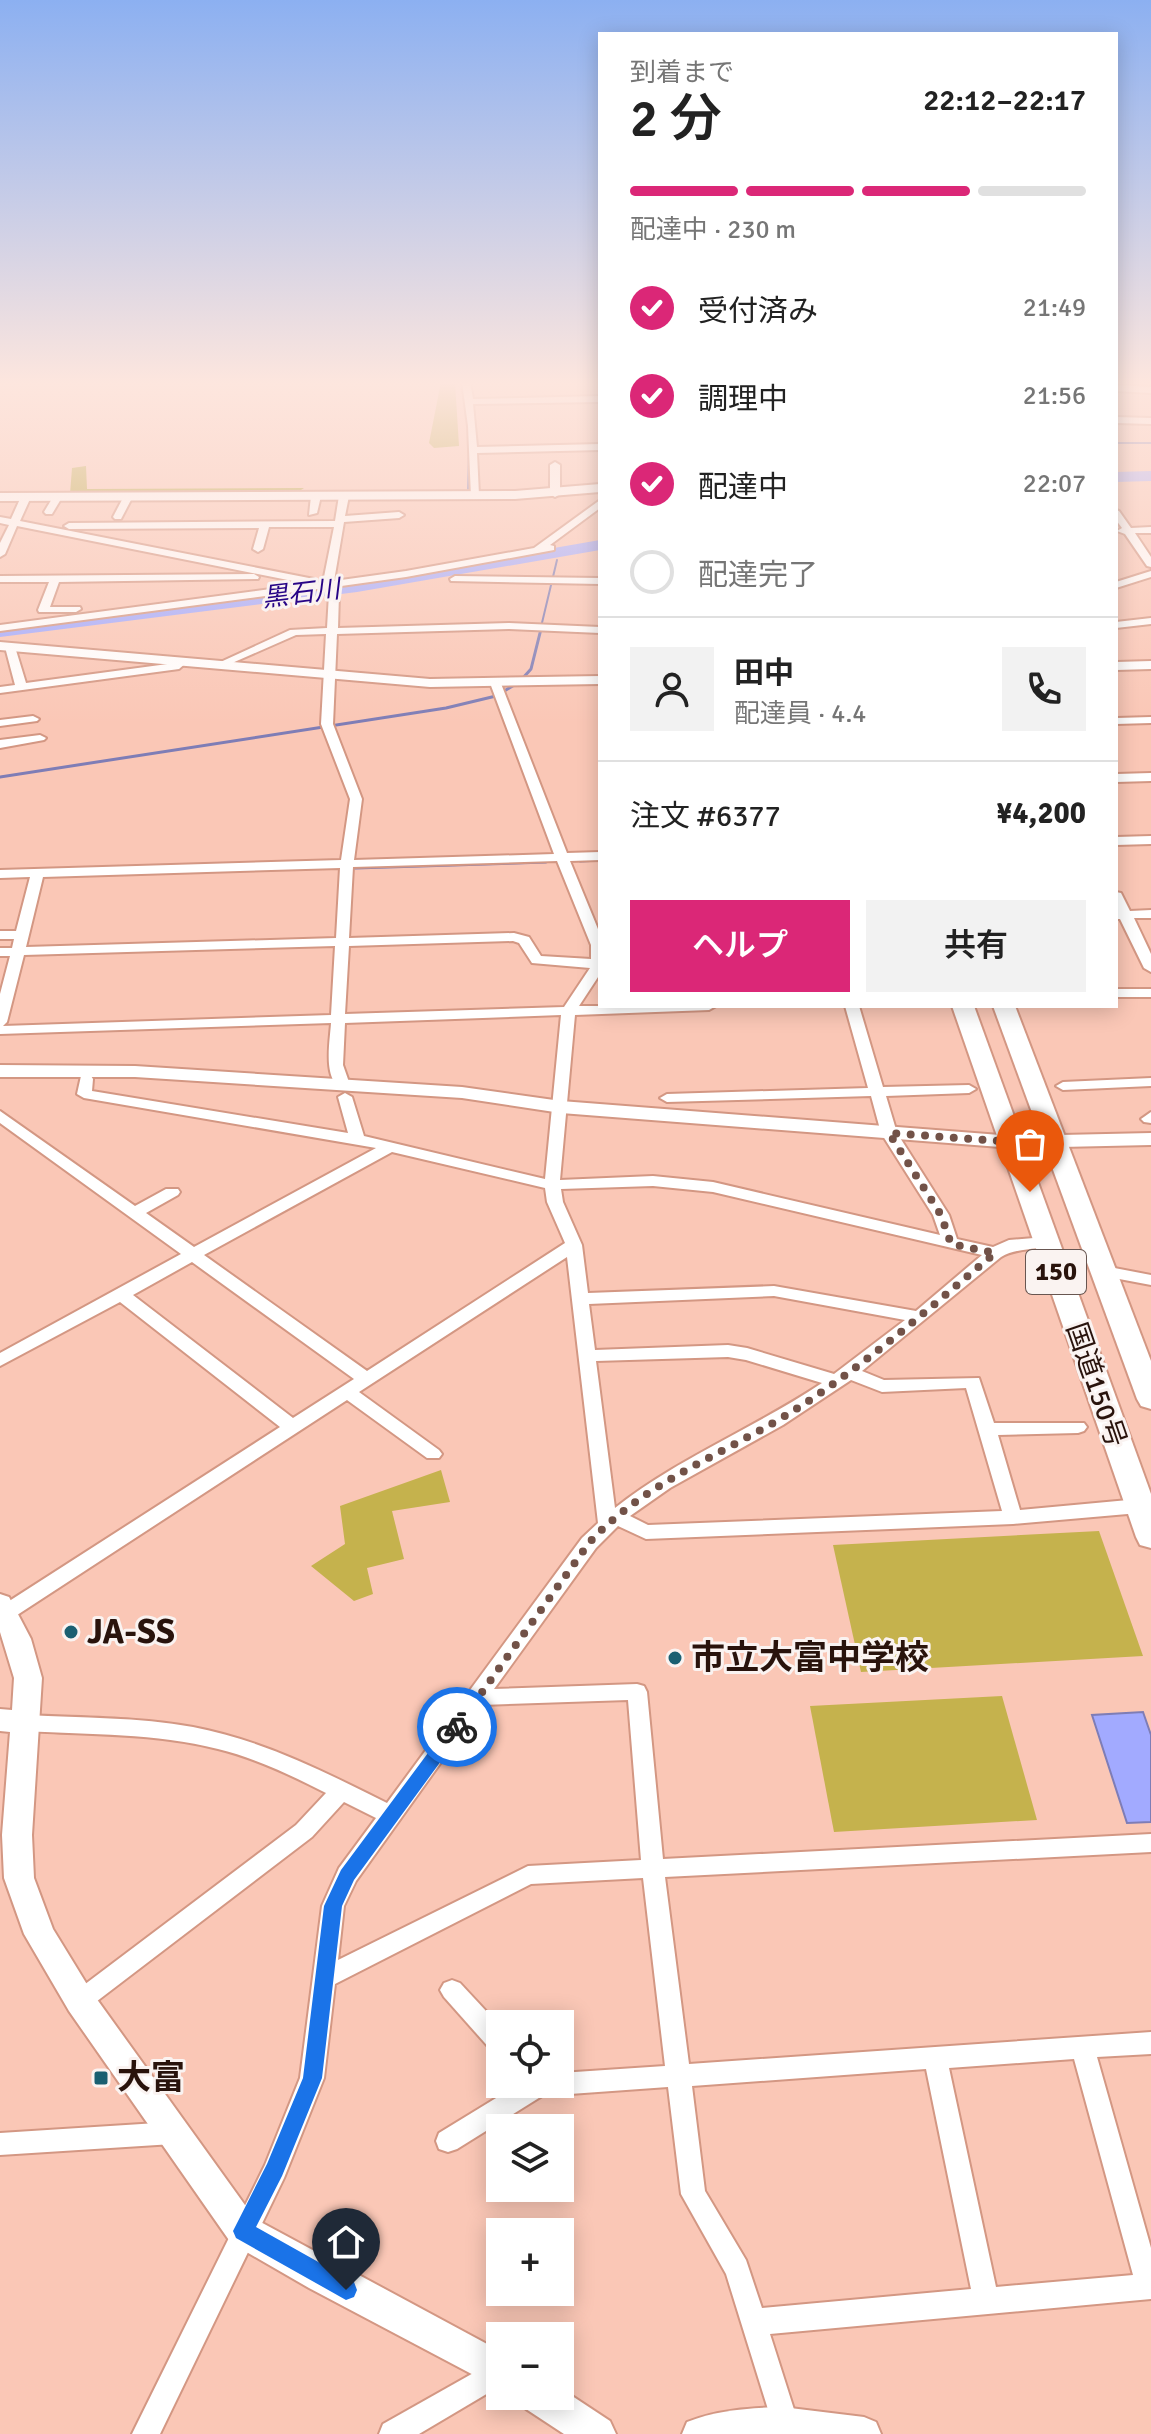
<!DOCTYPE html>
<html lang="ja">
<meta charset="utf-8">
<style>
body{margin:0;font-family:Signika,"Noto Sans JP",sans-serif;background:#f2f2f2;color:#222;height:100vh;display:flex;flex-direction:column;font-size:30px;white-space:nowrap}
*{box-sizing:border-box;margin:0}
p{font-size:26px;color:#767676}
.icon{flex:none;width:44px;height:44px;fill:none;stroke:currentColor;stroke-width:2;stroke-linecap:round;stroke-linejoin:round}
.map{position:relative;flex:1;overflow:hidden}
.details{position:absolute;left:598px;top:32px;width:520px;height:976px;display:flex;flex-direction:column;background:#fff;border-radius:0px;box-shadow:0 4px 20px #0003}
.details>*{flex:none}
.controls{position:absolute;left:486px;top:2010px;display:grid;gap:16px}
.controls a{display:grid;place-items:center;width:88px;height:88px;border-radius:0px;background:#fff;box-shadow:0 4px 20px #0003;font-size:40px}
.pin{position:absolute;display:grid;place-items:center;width:68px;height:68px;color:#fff;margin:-82px -34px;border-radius:50% 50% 50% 0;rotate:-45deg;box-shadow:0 0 8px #0007}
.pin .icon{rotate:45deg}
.courier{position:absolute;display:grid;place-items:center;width:80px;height:80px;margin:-40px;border:6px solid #1a73e8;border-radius:50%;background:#fff;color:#222;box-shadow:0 2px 10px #0007}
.head em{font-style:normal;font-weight:600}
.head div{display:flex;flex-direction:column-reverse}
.head{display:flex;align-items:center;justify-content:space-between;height:136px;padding:0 32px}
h1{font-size:52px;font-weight:600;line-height:60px}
.bar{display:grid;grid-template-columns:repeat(4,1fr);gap:12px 8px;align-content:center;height:96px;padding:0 32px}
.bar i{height:10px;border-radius:6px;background:#e0e0e0}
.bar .selected{background:#db2777}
.bar p{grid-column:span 4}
.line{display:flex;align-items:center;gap:20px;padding:0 32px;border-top:2px solid #e0e0e0}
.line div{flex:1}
.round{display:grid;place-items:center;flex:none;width:84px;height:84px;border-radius:0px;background:#f2f2f2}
ol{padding:0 32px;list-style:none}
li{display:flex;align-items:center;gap:24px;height:88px}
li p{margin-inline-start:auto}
li .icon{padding:8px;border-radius:50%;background:#db2777;color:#fff;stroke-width:4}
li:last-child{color:#767676}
li i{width:44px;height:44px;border:4px solid #e0e0e0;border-radius:50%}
.cta{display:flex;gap:16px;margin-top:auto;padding:16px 32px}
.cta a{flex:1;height:92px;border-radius:0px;background:#db2777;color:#fff;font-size:32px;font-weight:600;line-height:92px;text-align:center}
.cta a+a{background:#f2f2f2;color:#222}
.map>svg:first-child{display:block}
</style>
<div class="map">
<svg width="1151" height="2434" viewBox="0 0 1151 2434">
<rect width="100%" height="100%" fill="#fac7b6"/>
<g fill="#c5b24d">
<path d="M441,1470L450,1502L392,1511L404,1559L367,1568L373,1594L354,1601L311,1566L345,1544L340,1506Z"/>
<path d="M1099,1531L1143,1656L861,1672L833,1545Z"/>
<path d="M1002,1696L1037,1820L834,1832L810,1706Z"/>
</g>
<g fill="#b7a540">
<path d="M441,382H455L459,446L434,448L429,443Z"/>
<path d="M86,466L87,489L304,488L298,492L70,494L72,468Z"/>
</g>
<path fill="#a2aaff" stroke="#7e7db6" stroke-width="2" d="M1143,1712L1151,1735V1822L1127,1823L1092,1715Z"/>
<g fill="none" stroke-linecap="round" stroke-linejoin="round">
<g stroke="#7e7db6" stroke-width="2">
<path d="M1116,443H1151"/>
<path d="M468,489L469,452"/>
<path d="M18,520L68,531"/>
<path d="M547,548L554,556"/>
<path d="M340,585L357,587"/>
<path d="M541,627L557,560"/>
</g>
<g stroke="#7e7db6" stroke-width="3">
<path d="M522,679L531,669L542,625"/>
<path d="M0,777L446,708L496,696L516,684"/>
<path d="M580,861L600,860"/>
<path d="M355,868L546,862"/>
</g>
<g fill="#a2aaff" fill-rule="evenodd">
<path d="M1151,471V481L1116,482V472Z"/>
<path d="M600,540V550L357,592L0,637V627L357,582Z"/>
</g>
<g stroke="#d39783" stroke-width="4">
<g id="minor">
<path d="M462,382H470L473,399L600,396V402L473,404L477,447L600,444V450L477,453L479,495L471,497L468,426Z"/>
<path d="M1116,385L1151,387V393L1116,391Z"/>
<path d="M1116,417L1151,418V424L1116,423Z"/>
<path d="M555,462L560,465V494L555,497L550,494V465Z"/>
<path d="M316,493L321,496L317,513L309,515L311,496Z"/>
<path d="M344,493L349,496L345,516L399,512L404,515L399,518L344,522L334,581L406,571L534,548L600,500V508L550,545L554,546V550L406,577L334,587L339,594L338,628L509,623L600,627V633L509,629L337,634L333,724L362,799L354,860L554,854L490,683L500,681L567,853L600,852V860L570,861L600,934V974L579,1006H716L709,1010L575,1015L560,1180L653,1176L713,1182L940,1235L933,1215L881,1133L871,1096L667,1102L660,1098L667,1094L868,1088L845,1006H859L883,1087L969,1085L976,1089L969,1093L886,1096L897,1133L949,1215L957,1239L993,1247L1009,1240L1046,1237L1054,1242C1042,1252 1019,1246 1001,1257L862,1371L884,1380L979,1378L994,1423H1084L1087,1427L1084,1431L1078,1433L998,1435L1020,1510L1139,1499L1146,1501L1148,1506L1146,1511L1139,1513L1013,1524L646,1539L618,1526L596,1548L494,1689L637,1684L644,1686L647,1692L663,1859L1151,1834V1852L665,1877L689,2064L1151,2032V2054L1097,2057L1151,2248V2299L770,2334L798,2422L795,2432L789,2434L775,2432L726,2274L681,2194L668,2087L542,2096L457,2149L448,2152L439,2149L436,2141L439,2133L519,2084H560V2073L665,2066L643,1878L531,1884L335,1984L324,2078L284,2178L160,2434H132L265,2165L300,2078L322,1906L339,1868L376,1818L344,1802L312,1837L88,2008L80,2011L72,2008L68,2001L72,1994L296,1825L326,1793C291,1775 255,1758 218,1749C155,1733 91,1735 27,1731L20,1729L17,1723L20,1717L27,1715C82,1718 138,1717 193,1727C262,1740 325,1772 387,1803L582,1538L598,1523L567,1257L359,1392L439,1450L442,1454L439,1458H427L347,1400L11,1619L0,1620V1607L280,1427L120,1302L0,1366V1353L181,1254L0,1123V1111L135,1206L166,1189H178L180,1192L178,1195L146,1213L194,1247L376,1148L84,1098L77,1094L81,1076H91L93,1079L92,1091L348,1133L338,1097L345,1093L352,1097L364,1136L545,1179L561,1015L345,1023L343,1065L350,1085L343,1089C322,1081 330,1041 331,1023L0,1034V994L10,956H0V948H12L14,939H0V931H16L30,877L0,878V870L341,860L350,799L321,724L326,634L296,635L223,667L214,665L290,630L327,628L329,594L325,588L0,631V625L308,584L17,526L5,554L0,557V543L9,525L0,523V517L11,519L20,499L25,496L30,499L20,521L314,579L319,583L323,582L334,527H269L263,549L258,552L253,549L259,528L69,529L64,526L69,523L335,521L339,496ZM557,861L591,945V959L541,956L529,937L514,933L349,938L353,867ZM340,868L336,938L26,947L43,877ZM513,941L519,943L532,963L590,968L564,1007L345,1014L349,946ZM335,946L331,1015L3,1026L7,1022L24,955ZM392,1152L545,1188L547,1202L565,1243L367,1371L204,1255ZM653,1186L713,1192L982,1255L916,1311L774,1286L588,1293L582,1245L563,1202L561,1189ZM192,1262L354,1379L293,1418L133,1295ZM774,1296L905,1320L834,1374L747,1348L728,1345L595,1350L589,1304ZM728,1357L746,1360L822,1383C755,1428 678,1458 615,1508L596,1361ZM851,1380L882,1392L966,1388L1002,1511L648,1525L630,1516L670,1488L783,1425ZM628,1700L641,1860L528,1866L338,1960L344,1906L356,1881L482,1705ZM1074,2059L1133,2275L996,2287L949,2068ZM926,2069L971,2289L762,2308L746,2260L705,2191L692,2086Z"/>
<path d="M124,496L132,498L121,519H115L113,517Z"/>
<path d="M53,497L61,499L52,514H46L44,512Z"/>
<path d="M1116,510L1119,511L1131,528L1151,527V533H1135L1151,557V567L1147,566L1125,534L1117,531L1122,528L1116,520Z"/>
<path d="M1151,571V577L1116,588V582Z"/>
<path d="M254,574L259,577L258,579L59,582L50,607H80L81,609L76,612H39L38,610L49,582H0V576Z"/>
<path d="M455,576L600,578V584L451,581L450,579Z"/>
<path d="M1151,618V624L1116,628V622Z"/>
<path d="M10,644L15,647L26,683L175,663L182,659L187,662L179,669L0,693V687L15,685L5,647Z"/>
<path d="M33,716L39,719L37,721L0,726V720Z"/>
<path d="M1151,717V723L1116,724V718Z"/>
<path d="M40,735L46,738L44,740L0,748V740Z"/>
<path d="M1151,773V781L1116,782V774Z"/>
<path d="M1151,836V844L1116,845V837Z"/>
<path d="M1116,892L1121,893L1130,911L1151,910V918H1134L1151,954V972L1144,968L1120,919H1116Z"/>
<rect x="1116" y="989" width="35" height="8"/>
<path d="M1151,1078V1086L1063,1090L1056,1086L1063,1082Z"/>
<path d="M1151,1112V1123L1144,1122L1141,1119Z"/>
<path d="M1104,1266L1151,1275V1285L1098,1275L1096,1271Z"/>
<path d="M452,1980L460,1983L500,2026V2054L492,2051L444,1997L440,1990L444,1983Z"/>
<path d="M173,2122L182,2125L185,2133L182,2141L173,2144L0,2155V2133Z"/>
<path d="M500,2358V2386L419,2434H379L383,2424Z"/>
</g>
</g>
<g stroke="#d39783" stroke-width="4">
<g id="tertiary">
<path d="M600,484V492L515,499L0,501V493L515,491Z"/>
<path d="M0,642L430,679L600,676V684L430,687L0,650Z"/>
<path d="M1151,661V669L1116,670V662Z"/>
<path d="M0,1065L135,1066L462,1087L561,1101L1013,1136L1151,1133V1145L1013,1148L561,1113L462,1098L135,1077H0Z"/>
<path d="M782,2407L864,2417L876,2422L881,2434H682L687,2422C717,2410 750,2408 782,2407Z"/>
</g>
</g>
<g stroke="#d39783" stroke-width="4">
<g id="secondary">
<path d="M0,1594L9,1597L31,1639L42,1678L32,1835L34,1878L53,1929L91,1991L255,2219L500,2351V2389L309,2288L231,2243L69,2011L24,1934L4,1878L2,1835L10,1732L0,1731V1709L12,1710L14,1678L0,1632Z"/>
<path d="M560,2388L610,2421L616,2434H564L526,2409L521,2396H560Z"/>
</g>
</g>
<g stroke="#d39783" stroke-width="4">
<g id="trunk">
<path d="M952,1006H974L1151,1494V1548L1140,1545L1136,1537Z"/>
<path d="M993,1006H1015L1151,1361V1409L1141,1406L1137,1399Z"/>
</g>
</g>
<use href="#minor" fill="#fff" fill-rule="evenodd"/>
<use href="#tertiary" fill="#fff" fill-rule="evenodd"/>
<use href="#secondary" fill="#fff" fill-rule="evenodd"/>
<use href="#trunk" fill="#fff" fill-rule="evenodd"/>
</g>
<linearGradient id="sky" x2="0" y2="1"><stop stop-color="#8cb0f1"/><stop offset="0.53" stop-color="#fde6de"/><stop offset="1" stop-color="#fde6de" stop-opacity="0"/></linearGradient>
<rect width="1151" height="723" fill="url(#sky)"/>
<path fill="#1a73e8" d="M457,1720L463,1722L465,1727L463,1731L354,1880L342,1906L322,2078L282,2176L256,2227L354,2282L357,2290L354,2297L346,2300L236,2238L233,2231L267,2164L303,2078L324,1906L341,1870L451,1722Z"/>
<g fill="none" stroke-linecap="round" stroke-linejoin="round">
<path stroke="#725248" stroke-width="8" stroke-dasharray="0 14.4" d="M457,1727L589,1543C647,1479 733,1451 804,1404C872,1359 932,1306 995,1253L951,1244L941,1215L889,1133L1013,1142L1030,1192"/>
</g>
<g fill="#1a5f71" stroke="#faf3f1" stroke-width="3">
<circle cx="71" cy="1632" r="8"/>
<circle cx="675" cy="1658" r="8"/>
<rect x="93" y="2070" width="16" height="16" rx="4"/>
</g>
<g text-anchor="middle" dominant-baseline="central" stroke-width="6" stroke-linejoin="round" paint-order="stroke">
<g font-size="26" font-style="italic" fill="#270486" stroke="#faf3f1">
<text transform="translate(301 594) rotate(-7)">黒石川</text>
</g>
<rect fill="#faf3f1" stroke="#685651" stroke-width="2" x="1026" y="1250" width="60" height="44" rx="6"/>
<g font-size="26" font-weight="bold" fill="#29130c">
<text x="1056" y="1272">150</text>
</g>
<g font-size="28" fill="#29130c" stroke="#faf3f1">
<text transform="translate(1096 1385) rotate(71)">国道150号</text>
</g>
<g font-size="34" font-weight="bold" fill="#29130c" stroke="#faf3f1" text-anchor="start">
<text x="87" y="1632">JA-SS</text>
<text x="691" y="1658">市立大富中学校</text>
<text x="117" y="2078">大富</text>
</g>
</g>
</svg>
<div class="controls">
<a><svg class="icon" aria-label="locate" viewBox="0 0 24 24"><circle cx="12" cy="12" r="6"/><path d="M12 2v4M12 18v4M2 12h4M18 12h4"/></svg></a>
<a><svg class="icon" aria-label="layers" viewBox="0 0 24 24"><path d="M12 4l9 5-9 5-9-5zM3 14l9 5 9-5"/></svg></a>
<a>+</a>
<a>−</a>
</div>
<div class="pin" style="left:1030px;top:1192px;background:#ea580c"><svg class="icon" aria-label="bag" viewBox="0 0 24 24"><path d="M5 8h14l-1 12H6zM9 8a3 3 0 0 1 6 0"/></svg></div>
<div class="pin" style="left:346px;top:2290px;background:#1f2937"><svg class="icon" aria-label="home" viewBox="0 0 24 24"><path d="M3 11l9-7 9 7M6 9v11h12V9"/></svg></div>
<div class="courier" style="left:457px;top:1727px"><svg class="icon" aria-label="bike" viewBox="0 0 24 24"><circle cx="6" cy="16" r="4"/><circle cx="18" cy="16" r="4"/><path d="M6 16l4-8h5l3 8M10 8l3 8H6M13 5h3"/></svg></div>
<section class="details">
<div class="head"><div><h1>2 分</h1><p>到着まで</p></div><em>22:12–22:17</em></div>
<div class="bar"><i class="selected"></i><i class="selected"></i><i class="selected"></i><i></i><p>配達中 · 230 m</p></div>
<ol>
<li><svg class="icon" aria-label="check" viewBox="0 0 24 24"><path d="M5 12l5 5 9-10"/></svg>受付済み<p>21:49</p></li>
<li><svg class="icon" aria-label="check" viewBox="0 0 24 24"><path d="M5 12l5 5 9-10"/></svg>調理中<p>21:56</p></li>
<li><svg class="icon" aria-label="check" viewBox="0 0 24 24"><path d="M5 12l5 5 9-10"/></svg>配達中<p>22:07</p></li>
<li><i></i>配達完了</li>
</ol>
<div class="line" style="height:144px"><a class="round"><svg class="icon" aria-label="person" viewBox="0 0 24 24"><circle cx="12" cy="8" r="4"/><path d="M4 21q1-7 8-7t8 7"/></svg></a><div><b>田中</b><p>配達員 · 4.4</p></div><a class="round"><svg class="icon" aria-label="phone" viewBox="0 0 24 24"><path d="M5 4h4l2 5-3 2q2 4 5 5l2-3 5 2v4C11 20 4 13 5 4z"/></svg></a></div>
<div class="line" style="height:104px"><div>注文 #6377</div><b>¥4,200</b></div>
<div class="cta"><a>ヘルプ</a><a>共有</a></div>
</section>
</div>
